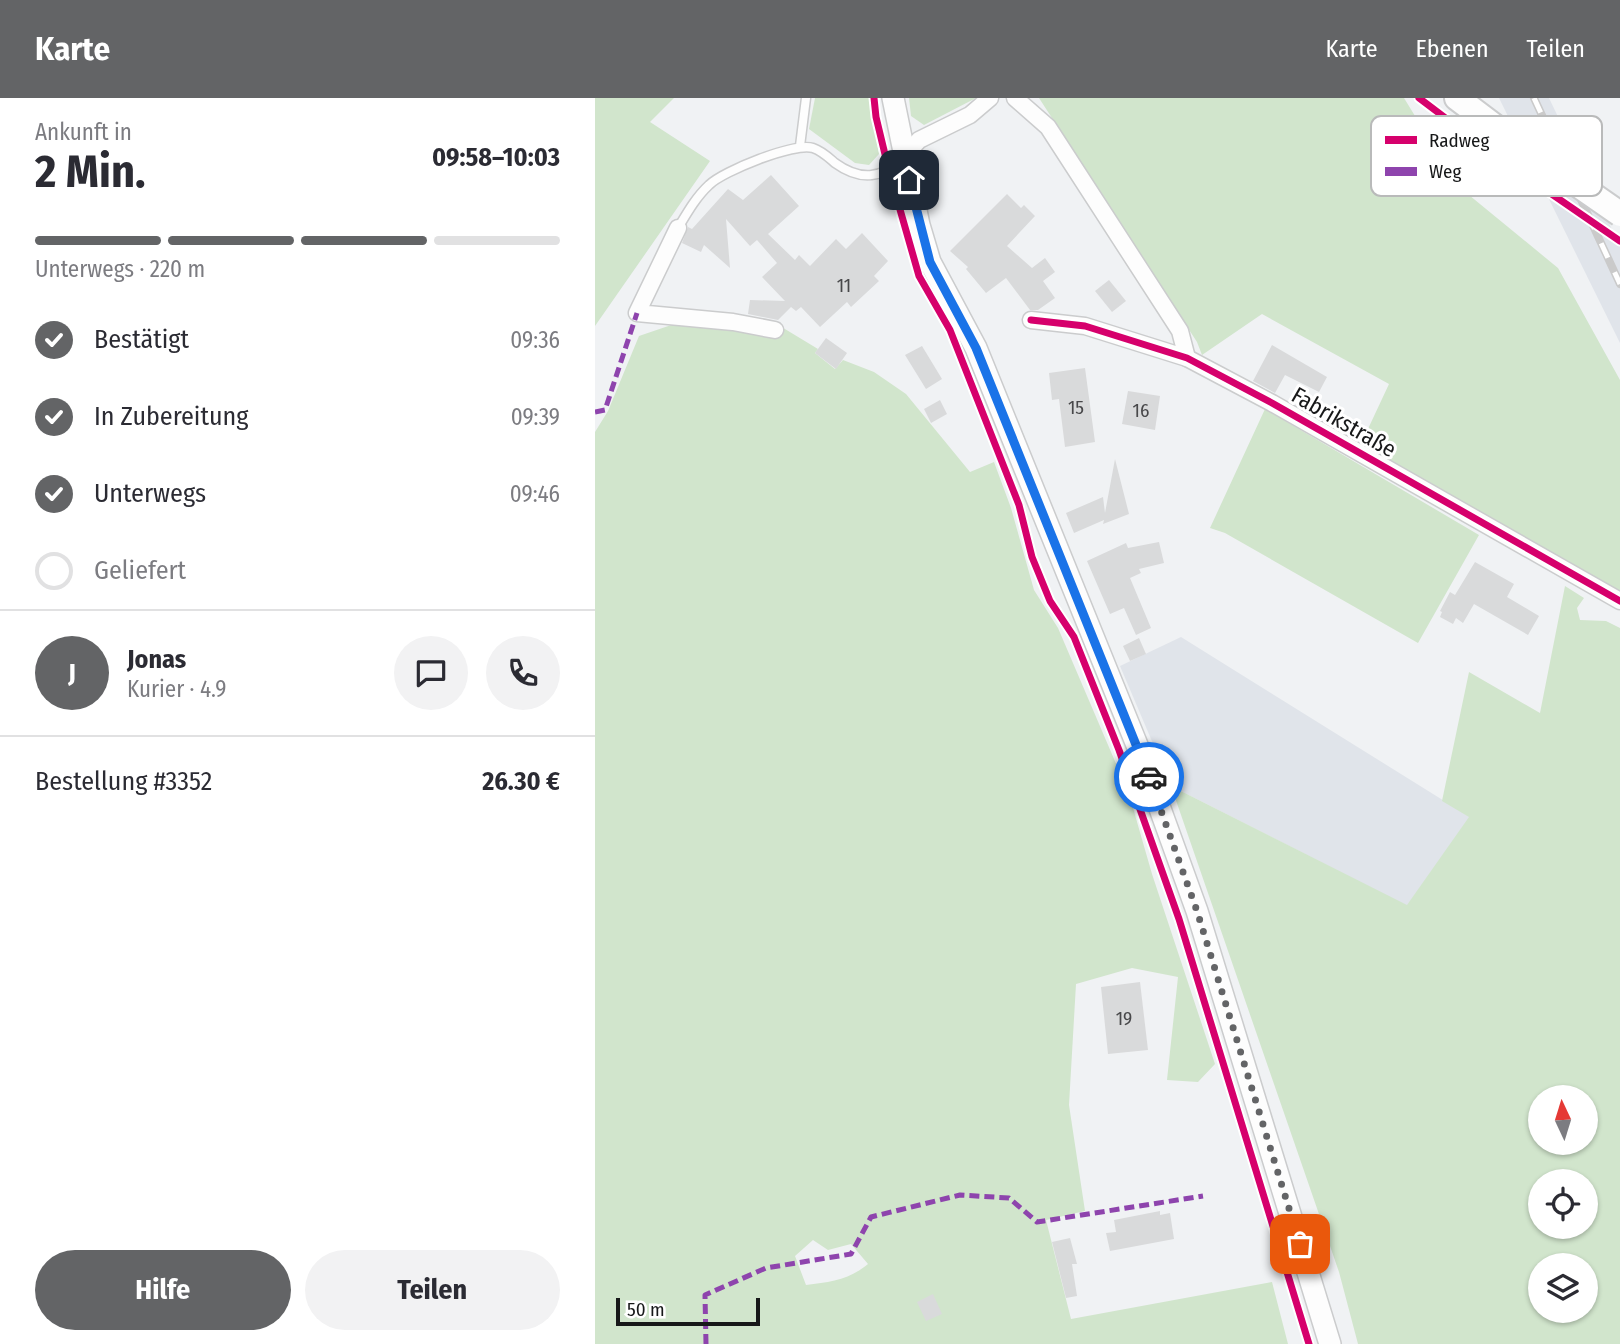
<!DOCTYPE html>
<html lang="de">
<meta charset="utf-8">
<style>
body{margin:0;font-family:"Fira Sans Condensed",sans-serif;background:#f2f2f3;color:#2b2b33;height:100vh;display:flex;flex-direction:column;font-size:26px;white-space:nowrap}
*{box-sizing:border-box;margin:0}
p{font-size:23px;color:#7c7c81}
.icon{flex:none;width:38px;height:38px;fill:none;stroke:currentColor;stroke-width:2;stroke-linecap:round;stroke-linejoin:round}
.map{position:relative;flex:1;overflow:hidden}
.panel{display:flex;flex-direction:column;background:#fff;width:595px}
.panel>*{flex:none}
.needle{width:46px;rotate:356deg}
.controls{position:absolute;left:933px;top:987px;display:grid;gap:14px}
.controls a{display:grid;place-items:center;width:70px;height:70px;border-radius:50%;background:#fff;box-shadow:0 2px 5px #0004;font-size:35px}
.scale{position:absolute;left:21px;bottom:18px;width:144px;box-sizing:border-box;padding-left:7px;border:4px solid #171819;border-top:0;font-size:19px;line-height:24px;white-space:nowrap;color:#171819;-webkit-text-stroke:5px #fff;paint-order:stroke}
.pin{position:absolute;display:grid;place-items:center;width:60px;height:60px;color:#fff;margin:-30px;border-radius:14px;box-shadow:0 4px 10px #0006}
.courier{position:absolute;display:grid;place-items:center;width:70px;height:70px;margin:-35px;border:5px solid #1a73e8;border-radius:50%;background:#fff;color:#222;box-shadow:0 2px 9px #0007}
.summary em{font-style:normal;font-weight:700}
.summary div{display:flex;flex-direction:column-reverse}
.summary{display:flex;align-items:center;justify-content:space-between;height:119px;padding:0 35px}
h1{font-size:46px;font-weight:700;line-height:52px}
.bar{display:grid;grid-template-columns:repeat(4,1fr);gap:10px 7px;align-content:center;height:84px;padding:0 35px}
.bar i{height:9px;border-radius:5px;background:#e1e1e2}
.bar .selected{background:#636466}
.bar p{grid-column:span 4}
.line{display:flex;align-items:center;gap:18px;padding:0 35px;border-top:2px solid #e1e1e2}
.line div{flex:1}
.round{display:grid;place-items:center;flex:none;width:74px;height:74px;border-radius:37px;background:#f2f2f3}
ol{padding:0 35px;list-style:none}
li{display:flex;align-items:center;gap:21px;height:77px}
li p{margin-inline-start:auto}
li .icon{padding:7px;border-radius:50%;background:#636466;color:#fff;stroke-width:4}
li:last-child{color:#7c7c81}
li i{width:38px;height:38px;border:4px solid #e1e1e2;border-radius:50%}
.cta{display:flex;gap:14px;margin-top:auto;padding:14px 35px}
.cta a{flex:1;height:80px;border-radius:42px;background:#636466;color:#fff;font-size:28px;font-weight:700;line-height:80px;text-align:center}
.cta a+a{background:#f2f2f3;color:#2b2b33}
header{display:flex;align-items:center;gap:42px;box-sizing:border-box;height:98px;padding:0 35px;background:#636466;color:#fff}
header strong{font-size:33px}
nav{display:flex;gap:38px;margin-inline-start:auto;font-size:24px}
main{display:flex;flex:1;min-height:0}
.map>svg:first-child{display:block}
</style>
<header>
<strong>Karte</strong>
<nav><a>Karte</a><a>Ebenen</a><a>Teilen</a></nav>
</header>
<main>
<section class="panel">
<div class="summary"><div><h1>2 Min.</h1><p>Ankunft in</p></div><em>09:58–10:03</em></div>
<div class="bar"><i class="selected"></i><i class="selected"></i><i class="selected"></i><i></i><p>Unterwegs · 220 m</p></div>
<ol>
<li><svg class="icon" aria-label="check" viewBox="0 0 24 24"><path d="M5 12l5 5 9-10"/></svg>Bestätigt<p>09:36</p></li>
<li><svg class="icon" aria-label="check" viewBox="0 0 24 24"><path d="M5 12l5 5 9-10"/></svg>In Zubereitung<p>09:39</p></li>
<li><svg class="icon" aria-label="check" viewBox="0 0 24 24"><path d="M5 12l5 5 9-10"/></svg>Unterwegs<p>09:46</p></li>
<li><i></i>Geliefert</li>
</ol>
<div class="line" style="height:126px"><b class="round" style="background:#636466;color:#fff">J</b><div><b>Jonas</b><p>Kurier · 4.9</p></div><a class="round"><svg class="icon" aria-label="chat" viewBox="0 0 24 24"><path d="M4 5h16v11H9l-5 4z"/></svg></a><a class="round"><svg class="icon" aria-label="phone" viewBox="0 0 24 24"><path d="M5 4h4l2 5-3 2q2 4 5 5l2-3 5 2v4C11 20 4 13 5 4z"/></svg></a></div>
<div class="line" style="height:91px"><div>Bestellung #3352</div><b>26.30 €</b></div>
<div class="cta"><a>Hilfe</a><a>Teilen</a></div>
</section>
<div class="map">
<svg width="1025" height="1246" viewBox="0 0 1025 1246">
<rect width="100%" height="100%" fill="#f0f2f4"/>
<g fill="#e0e4ea">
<path d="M904,0H954L1025,148V245Z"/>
<path d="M586,539L875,719L812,808L576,688L525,568Z"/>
</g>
<g fill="#d1e5cc" fill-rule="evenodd">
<path d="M0,0H79L55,24L115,63L0,228Z"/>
<path d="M220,0H274L284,56L274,67L260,65L214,31Z"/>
<path d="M314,0H381L329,27L316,18Z"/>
<path d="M444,0H809L863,88L963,170L1025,282V493L765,348L794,286L667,216L607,257L602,244Z"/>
<path d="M88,223L180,225L223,251L220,255L240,271L248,262L279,274L311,296L375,374L399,364L416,410L439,492L463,530L534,696L557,776L620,966L603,984L572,982L583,879L537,870L481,886L474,1007L490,1113L451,1122L476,1221L677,1184L693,1246H0V334L13,313L44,238ZM218,1142L233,1152L256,1146L273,1166C254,1182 235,1184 211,1187L200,1158Z"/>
<path d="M670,311L884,437L823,545L630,435L615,430Z"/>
<path d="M970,488L989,500L982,510L985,522L1011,523L1025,530V1246H763L744,1174L576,688L812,807L874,719L847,703L874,574L945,615ZM945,999H990V1045H945ZM945,1083H990V1129H945ZM945,1167H990V1213H945Z"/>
</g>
<g fill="#d9dadb">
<path d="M176,77L204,108L173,136L200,162L204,157L215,168L241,141L251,151L267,135L293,163L279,178L284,183L256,209L252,204L225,229L206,209L201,213L196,209L183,222L153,216L155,202L190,203L167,179L182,165L162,142L155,148L131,121L135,170L109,147L106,154L87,145L93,129L97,131L133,91L148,102Z"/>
<path d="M412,96L426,110L429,107L440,118L412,148L437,170L450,160L460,174L448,183L460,200L443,212H435L411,180L391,195L371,171L373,169L355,153Z"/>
<path d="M514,182L531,203L517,214L500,193Z"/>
<path d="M231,240L252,255L241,271L220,255Z"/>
<path d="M677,247L732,279L724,294L690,277L680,295L658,283Z"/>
<path d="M327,248L347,281L331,291L310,257Z"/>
<path d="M490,270L500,344L470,349L464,301L457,302L454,275Z"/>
<path d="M533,293L565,298L560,332L527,326Z"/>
<path d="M345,302L352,316L336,325L329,311Z"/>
<path d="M520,361L534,416L508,426L509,422L479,435L471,415L508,399L510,415Z"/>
<path d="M564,444L569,465L544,471L546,475L535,480L556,530L541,537L529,510L515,516L492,463L531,445L533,450Z"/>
<path d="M880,464L919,486L912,499L944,518L933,537L879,506L868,525L861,520L858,526L845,519L847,514L845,513L855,494L860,497Z"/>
<path d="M544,540L551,556L535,563L528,548Z"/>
<path d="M545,884L553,952L513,956L506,889Z"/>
<path d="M565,1113V1117L575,1115L579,1141L515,1153L511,1135L521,1134L519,1122Z"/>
<path d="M475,1140L482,1166H477L482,1198L471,1200L457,1144Z"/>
<path d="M338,1196L347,1216L331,1223L322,1204Z"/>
</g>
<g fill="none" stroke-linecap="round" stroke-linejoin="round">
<g stroke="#cbcccd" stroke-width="11">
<g id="lane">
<path d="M205,48L211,0"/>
<path d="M83,130C92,115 101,99 114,87C128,73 200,44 218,50C227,53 233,59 240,65C265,83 286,81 307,61"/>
</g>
</g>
<g stroke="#cbcccd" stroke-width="19">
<g id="street">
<path d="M420,0L453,29L585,233L592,260"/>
<path d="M309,59L324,42L375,17L395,0"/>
<path d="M83,130L42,215L138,224L180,232"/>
<path d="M436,222L490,228L592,260L677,305L1025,503"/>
</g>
</g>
<g stroke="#cbcccd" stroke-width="24">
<path id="secondary" d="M298,0L324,127L335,164L381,250L542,647L602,813L735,1246"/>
</g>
<g stroke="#cbcccd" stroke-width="28">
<path id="primary" d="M862,0L907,34"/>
</g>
<use href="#lane" stroke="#fdfdfd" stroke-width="8"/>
<use href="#street" stroke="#fdfdfd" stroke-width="16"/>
<use href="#secondary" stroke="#fdfdfd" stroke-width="21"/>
<use href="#primary" stroke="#fdfdfd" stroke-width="24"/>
<g stroke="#cacaca" stroke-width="8">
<path id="rail" d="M939,0L1025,186"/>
</g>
<use href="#rail" stroke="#fff" stroke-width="5" stroke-dasharray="16" stroke-linecap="butt"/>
<g stroke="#cbcccd" stroke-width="28" stroke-linecap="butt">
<path id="primary-bridge" d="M907,34L1025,116"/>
</g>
<use href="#primary-bridge" stroke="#fdfdfd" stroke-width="24"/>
<g stroke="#8e44ad" stroke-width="5" stroke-dasharray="10 5" stroke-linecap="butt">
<path d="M0,314L10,312L42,215"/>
<path d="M111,1246L110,1197L171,1170L256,1156L276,1119L365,1097L414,1100L442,1124L608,1098"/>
</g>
<g stroke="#fff" stroke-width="11">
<g id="cycleway">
<path d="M279,0L281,19L294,73L324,178L355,232L424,407L437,459L455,503L479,539L524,652L584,821L714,1246"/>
<path d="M824,0L894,53L1025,143"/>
<path d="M436,222L490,228L592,260L677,305L1025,503"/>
</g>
</g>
<use href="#cycleway" stroke="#d6006c" stroke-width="7"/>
</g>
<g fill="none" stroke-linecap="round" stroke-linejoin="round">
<path stroke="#636466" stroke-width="7" stroke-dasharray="0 12.6" d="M554,679L602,813L705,1146"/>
<path stroke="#1a73e8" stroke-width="9" d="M314,82L335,164L381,250L554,679"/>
</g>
<g text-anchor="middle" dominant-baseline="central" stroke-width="6" stroke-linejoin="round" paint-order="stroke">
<g font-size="19" fill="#48484a">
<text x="249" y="187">11</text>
<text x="481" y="309">15</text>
<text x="546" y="312">16</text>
<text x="529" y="920">19</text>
</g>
<g font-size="23" fill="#171819" stroke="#fff">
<text transform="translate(749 324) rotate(30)">Fabrikstraße</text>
</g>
</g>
<rect x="776" y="18" width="231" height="80" rx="10" fill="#fff" stroke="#b9baba" stroke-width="2"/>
<rect x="790" y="38" width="32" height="8" fill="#d6006c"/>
<rect x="790" y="69" width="32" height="9" fill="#8e44ad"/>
<g font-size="19" fill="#171819">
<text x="834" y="49">Radweg</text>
<text x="834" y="80">Weg</text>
</g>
</svg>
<div class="controls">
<a><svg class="needle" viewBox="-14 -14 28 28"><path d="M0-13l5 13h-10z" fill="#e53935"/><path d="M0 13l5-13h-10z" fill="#7c7c81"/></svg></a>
<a><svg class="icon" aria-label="locate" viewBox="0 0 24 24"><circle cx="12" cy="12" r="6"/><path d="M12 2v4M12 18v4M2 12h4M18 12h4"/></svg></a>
<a><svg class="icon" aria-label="layers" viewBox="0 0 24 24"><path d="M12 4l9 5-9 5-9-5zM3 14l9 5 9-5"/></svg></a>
</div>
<div class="scale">50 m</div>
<div class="pin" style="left:705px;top:1146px;background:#ea580c"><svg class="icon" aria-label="bag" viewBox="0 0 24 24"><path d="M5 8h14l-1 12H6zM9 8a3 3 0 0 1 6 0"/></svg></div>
<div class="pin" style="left:314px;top:82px;background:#1f2937"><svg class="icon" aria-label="home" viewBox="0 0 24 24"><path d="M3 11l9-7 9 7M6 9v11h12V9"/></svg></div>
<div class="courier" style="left:554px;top:679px"><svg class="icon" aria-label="car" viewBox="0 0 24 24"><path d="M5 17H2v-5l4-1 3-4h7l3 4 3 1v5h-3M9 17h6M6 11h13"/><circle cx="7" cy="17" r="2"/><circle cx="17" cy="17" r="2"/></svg></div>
</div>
</main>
